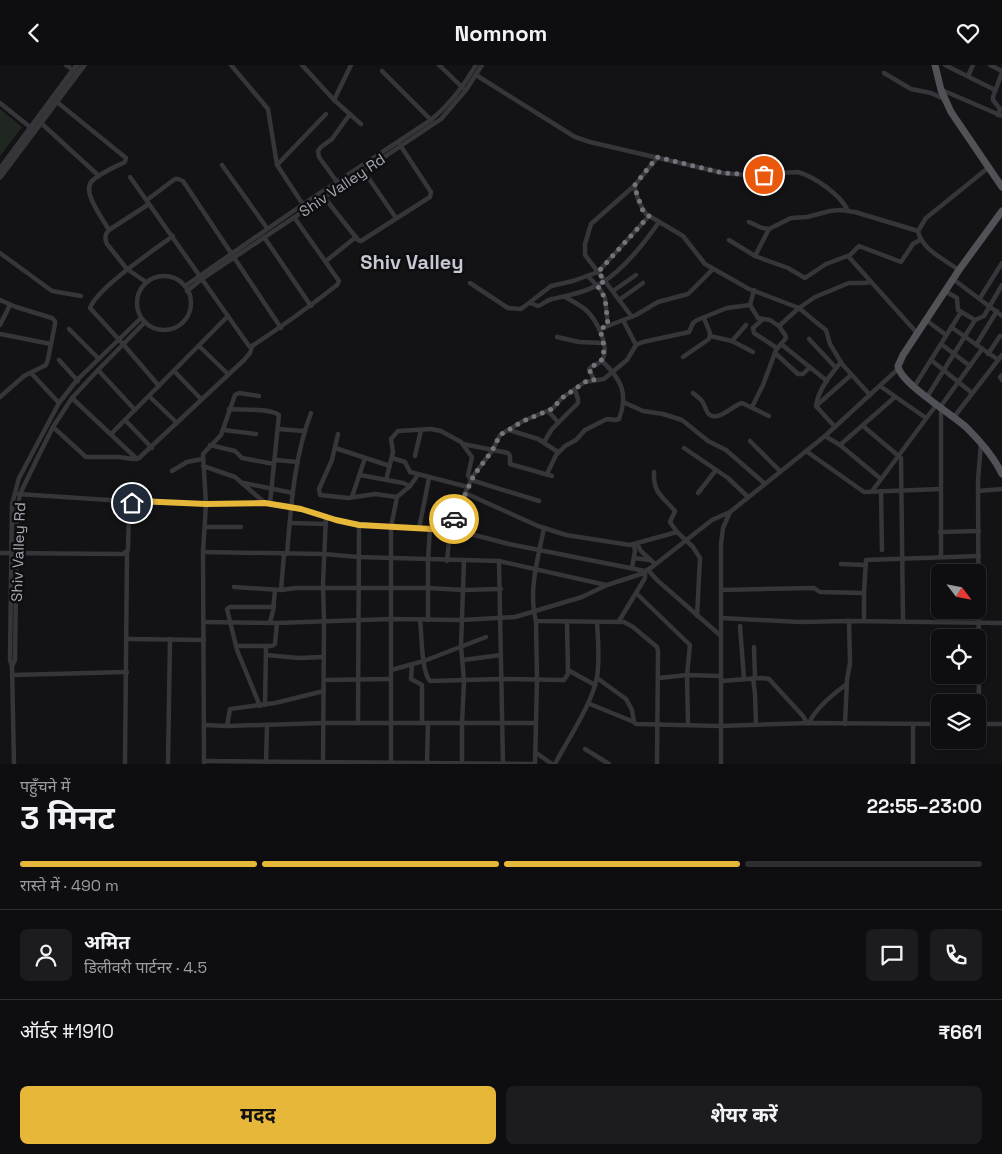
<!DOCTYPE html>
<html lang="hi">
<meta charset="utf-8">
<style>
body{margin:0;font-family:"Space Grotesk","Noto Sans Devanagari",sans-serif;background:#1c1c1e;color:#f1f3f6;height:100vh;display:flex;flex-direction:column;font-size:19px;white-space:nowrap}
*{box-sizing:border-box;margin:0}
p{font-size:16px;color:#9b9c9f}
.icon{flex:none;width:28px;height:28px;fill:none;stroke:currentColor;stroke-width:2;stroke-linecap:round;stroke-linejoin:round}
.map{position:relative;height:699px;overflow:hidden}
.sheet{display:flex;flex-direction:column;background:#0e0e10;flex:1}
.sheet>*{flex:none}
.needle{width:32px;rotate:122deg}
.buttons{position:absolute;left:931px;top:499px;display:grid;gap:10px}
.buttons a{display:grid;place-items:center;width:55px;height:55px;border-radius:8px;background:#0e0e10;box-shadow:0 1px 4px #0004,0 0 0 1px #2e2e30;font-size:25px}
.pin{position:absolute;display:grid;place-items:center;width:42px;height:42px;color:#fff;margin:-21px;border:2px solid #fff;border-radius:50%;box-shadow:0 1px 5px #0007}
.courier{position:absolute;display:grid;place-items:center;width:50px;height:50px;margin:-25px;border:4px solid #e7b739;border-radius:50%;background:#fff;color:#222;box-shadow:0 1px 6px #0007}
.overview em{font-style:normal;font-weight:700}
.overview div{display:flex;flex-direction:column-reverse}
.overview{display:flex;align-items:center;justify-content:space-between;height:85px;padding:0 20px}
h1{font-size:32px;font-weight:700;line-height:38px}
.bar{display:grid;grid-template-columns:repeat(4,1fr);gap:8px 5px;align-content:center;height:60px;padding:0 20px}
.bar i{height:6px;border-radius:4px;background:#2e2e30}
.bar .on{background:#e7b739}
.bar p{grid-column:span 4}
.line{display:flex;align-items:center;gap:12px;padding:0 20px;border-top:1px solid #2e2e30}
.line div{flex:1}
.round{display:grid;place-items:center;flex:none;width:52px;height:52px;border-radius:8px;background:#1c1c1e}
.action{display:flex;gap:10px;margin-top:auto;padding:10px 20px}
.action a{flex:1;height:58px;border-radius:8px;background:#e7b739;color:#111;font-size:20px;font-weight:700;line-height:58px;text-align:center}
.action a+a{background:#1c1c1e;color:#f1f3f6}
header{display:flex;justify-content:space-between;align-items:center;height:65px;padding:0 20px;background:#0e0e10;font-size:22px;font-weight:700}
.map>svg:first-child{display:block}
</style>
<header><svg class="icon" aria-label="back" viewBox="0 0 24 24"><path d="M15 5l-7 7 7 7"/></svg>Nomnom<svg class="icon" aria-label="heart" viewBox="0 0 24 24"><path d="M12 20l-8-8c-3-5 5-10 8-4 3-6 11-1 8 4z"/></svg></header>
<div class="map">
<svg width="1002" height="699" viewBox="0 0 1002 699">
<rect width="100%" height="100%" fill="#131315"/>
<path fill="#202721" d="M0,44L22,62L0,91Z"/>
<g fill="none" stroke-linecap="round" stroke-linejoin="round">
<g stroke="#35353a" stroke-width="4.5">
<path d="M66,0L73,5"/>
<path d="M231,0L268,44L277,100L304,141"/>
<path d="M302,0L334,35L361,59"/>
<path d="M439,0L463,23"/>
<path d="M945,0L995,25"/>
<path d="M990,0L1002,6"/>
<path d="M382,6L431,55"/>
<path d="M884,8L911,24L931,28L944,34"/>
<path d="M476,10L575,72L590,77L723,108L746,110L798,107C815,112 841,130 848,146"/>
<path d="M968,11L973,0"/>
<path d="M942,25L1002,51"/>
<path d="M334,35L351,0"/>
<path d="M57,37L126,93L125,97C115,102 102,107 93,115C80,125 103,154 109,165"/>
<path d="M0,38L30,62"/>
<path d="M998,50L1000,44L993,35V32L1002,7"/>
<path d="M41,58L99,111"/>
<path d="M222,100L267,163"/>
<path d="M277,100L326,49"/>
<path d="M363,105L396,153"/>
<path d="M130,112L249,281H252C281,262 309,242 337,220L339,216L294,152"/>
<path d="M337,117L319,92L318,86L321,82L332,74L350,49"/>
<path d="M634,121L639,137L646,149L683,171L705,199L749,224L799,243L817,258L826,265L830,279L842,299L870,330"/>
<path d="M324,132L358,175L361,176L430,132L431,127L400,80"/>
<path d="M147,135L175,114H178L183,116L281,263"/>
<path d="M749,157L762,163L769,164L791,153L807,152L830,146L840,145L855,147L918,166"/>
<path d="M264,172L311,241"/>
<path d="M729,175L755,191L788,203L805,213L826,199L850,190L859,181L901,197L913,179L920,175"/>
<path d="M0,188L52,226L81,231"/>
<path d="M755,191L769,164"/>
<path d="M848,191L917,268"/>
<path d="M326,196L356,172"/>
<path d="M959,205C944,194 922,185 918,166L926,153L988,103"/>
<path d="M588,211L600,224L605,233L608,261"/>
<circle cx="164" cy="238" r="27"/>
<path d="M953,214L1002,251"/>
<path d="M146,217L127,204L107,179C104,173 105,169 109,165L149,139"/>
<path d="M470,218L508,243L521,244L551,221L573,216L598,207L649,151"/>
<path d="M185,221L302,140L431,55C449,40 464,21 476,0"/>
<path d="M754,225L750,240L758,253L770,255L780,262"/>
<path d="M187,226L202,214L441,54L466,25L482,0"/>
<path d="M613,226L636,210"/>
<path d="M945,226L957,233L958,245L975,255L984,251L1002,220"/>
<path d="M565,232C572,236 580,240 586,245C596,254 612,284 601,296C599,299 594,300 591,302L589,304L594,315"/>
<path d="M980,233L1002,198"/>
<path d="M0,235L16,242L52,253L55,256V259L48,294L46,300L24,311L0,332"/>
<path d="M619,235L643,218"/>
<path d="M530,238L538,241C543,239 547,235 552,234C570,230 587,227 603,217C624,204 645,177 659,157"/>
<path d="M632,252L585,190V179L591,159L634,121L657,93"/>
<path d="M623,255L636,280"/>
<path d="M762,255L753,263L754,268L777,283"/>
<path d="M926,255L946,270"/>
<path d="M0,260L10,240"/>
<path d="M951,262L997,294"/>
<path d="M69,264L99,294"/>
<path d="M600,264L636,250L658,237L688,229L713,204"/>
<path d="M0,269L51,279"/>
<path d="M710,271L732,276L753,287"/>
<path d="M557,272L579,277L604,278"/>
<path d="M809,274L836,303"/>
<path d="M732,276L746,260"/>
<path d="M781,279L827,316"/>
<path d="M941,279L970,301"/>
<path d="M976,280L997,246"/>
<path d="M199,281L228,309"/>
<path d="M775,288L798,309H803L810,302"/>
<path d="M988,289L1000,271H1002"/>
<path d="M683,292L709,274L710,268L704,253"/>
<path d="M59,295L78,316"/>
<path d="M931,295L972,328"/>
<path d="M98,305L135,345"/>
<path d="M174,306L201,334"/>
<path d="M31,308L59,338"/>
<path d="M1002,310L1000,312L1002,315"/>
<path d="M159,321L123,279L90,243C97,223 154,185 173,171"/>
<path d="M880,321L926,353"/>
<path d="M914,322L961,247"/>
<path d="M693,328C696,331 700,333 702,336C705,340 706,348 710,350C720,356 733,340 742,338L769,351"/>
<path d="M149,331L177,358"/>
<path d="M927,332L975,255"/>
<path d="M72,333L137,394"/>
<path d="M623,337L643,346L663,349L682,355L708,376L726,385L764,418"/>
<path d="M816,341L851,310"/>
<path d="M752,342L763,320L776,285L786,273C786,268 779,265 780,260L799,243L815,232L849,218H864L871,217"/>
<path d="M229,344C242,345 270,343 279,350L270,438"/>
<path d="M548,346L558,357"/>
<path d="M954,352L1002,290"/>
<path d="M125,355L152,383"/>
<path d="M863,361L901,393L903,556"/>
<path d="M53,362L86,392H119L133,394L139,393L244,295L250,288L252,281"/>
<path d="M835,362L816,341C818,325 831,309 841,297"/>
<path d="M278,364L304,366"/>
<path d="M224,365L256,369"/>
<path d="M509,365L538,374L558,387"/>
<path d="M111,369L228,251"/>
<path d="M338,369L332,395L319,424L320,430L348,433L375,429L397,432"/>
<path d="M825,371L840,380L881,414"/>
<path d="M750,376L780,406"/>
<path d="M544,377L552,364L578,338V334L575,325"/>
<path d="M463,379L508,388L510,391V399L552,411"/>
<path d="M210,380L235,386L242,393L274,399"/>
<path d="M840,380L895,332"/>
<path d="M335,383L390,401"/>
<path d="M684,383L728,413L748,432"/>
<path d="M806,386L864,427L941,424"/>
<path d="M415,391L421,365"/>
<path d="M392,393L405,397L410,407L468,422"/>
<path d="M275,395L298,397"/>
<path d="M203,401L235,412L265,438"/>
<path d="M172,406L187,397L202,394"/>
<path d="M654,407C653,428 662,431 675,446L670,457L677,467"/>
<path d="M547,409L556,390L565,381L576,375L585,365L607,354L615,355L619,354C629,328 621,314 602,296"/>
<path d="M360,410L403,418L410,421"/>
<path d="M386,415L393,387L391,374L398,366L431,364L441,366L461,377L472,392L468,410L471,415L539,436"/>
<path d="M244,418L293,428"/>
<path d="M873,425L937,339"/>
<path d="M881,426L882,485"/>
<path d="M978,426L1002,424"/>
<path d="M465,428L538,461L566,470L630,480L677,467L693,482L700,493L697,551"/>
<path d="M698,428L716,405"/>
<path d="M18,429L124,436L131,438"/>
<path d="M352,432L365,393"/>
<path d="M290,458L326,459"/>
<path d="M205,462H241"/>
<path d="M544,463C538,493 528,526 536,556L624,557L633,562L657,582L658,586L657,699"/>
<path d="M419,464L429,413"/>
<path d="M940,467L979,466"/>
<path d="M637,479L641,486L655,499"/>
<path d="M203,487L324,489L358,492L499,496L606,520"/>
<path d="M0,488L123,489L128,485L129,444L131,438L134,437L206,439L265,438L291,441L347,458L391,462L455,465L509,479L645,506V513L619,556"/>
<path d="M287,489C291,442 294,392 311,348"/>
<path d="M941,492V341L982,284"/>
<path d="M634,493L650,495"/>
<path d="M447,496L450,465L452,457L473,411L492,386L500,370L523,356L552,344L562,333L585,317L604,314L627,295L636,280L643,277L689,267L693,258L697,255L727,243L750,240"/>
<path d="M499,496L503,699"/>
<path d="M841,499L865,500"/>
<path d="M632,503L635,486L634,480"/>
<path d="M648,505L657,515L721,571"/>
<path d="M234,522L281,525L296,523H428L463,525L501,524"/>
<path d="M281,525L284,489"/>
<path d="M721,525L814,523L820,527L864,528"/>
<path d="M636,528L690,580L687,610L688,659"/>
<path d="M721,553L800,557L849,556L1002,558"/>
<path d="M420,555C422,569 421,606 430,616L501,614L564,615L568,609L567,557"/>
<path d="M428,555V494L430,464"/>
<path d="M864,556V528L866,495L979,491"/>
<path d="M204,557L277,558L391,554L462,555L515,552L582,532L607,520L641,509L652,502L712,455L730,447L825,371L898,304"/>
<path d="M270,557L273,546L275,525"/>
<path d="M740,561L744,614"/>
<path d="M127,574L204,575"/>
<path d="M236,581H272L275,579L277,558"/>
<path d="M754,582L755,613"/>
<path d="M266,590L299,593L323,592"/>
<path d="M463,595L501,590"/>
<path d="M412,599L411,614L422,620V658"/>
<path d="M12,601L10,595L12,439L19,413L59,338L77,315L141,253"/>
<path d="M391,605L424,596L486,572"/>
<path d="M568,605L595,620"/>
<path d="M12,610L127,607"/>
<path d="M597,613L626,634L632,645L634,657L636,659L720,661L809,658L940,659"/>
<path d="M659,613L687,610L721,611"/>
<path d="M753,613L755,629L756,660"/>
<path d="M324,615L391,614"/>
<path d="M721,616L762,613L769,614L803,651L807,658"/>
<path d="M590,639L634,657"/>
<path d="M265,640L266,581"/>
<path d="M260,641L237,585L227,544L230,542H274"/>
<path d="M358,658L359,460"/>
<path d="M809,658C816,643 833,629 847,619"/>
<path d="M845,659L847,615L850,598L849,556"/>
<path d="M978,659H1002"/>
<path d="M979,659L978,415L981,378"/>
<path d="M204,660L227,661L324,658H535"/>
<path d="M227,661L230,644L275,638L324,626"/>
<path d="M585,684L609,699"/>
<path d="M535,687L552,699"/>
<path d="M204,696L535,699L537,615L536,556"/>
<path d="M266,697L267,660"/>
<path d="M427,697L428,658"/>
<path d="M204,698L203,487L206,439L203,389L221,370L235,330L239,328L259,331"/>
<path d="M14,699L12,601L15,595L17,447L20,429L37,394L53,362L72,333L98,305L145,257"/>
<path d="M125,699L127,487"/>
<path d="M168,699L170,574"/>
<path d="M323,699L324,556L323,518L326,451"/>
<path d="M391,699V462L397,432L410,421L418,410"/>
<path d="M462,699V658L464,616L461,581L464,496"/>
<path d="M555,699C567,676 593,637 597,612C600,594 598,575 597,557"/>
<path d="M721,699V479L723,463L730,447"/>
<path d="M913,699V659"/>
</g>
<g stroke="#35353a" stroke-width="5.5">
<path d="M0,104L77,0"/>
<path d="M0,112L84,0"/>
</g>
<g stroke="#515258" stroke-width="7">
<path d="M935,0L941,25L951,47L1002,122"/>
<path d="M1002,146L959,205L903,290L898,301C900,318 952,349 967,363C980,376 994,392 1002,409"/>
</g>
</g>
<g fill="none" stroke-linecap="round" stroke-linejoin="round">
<path stroke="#73747c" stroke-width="5" stroke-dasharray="0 9" d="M454,454L474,410L492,386L500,370L523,356L552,344L562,333L585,317L594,315L589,304L603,294L604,281L600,264L608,260L605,233L597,220L605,216L598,207L649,151L643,146L634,121L657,92L723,108L764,110"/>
<path stroke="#e7b739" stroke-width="6" d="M132,438L138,436L206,439L265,438L301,444L336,455L359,460L450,465L454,454"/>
</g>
<g text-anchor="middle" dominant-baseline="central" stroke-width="5" stroke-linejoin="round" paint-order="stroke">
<g font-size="15" fill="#a6a9b4" stroke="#0e0e10">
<text transform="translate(342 120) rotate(-34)">Shiv Valley Rd</text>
<text transform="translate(18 487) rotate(-88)">Shiv Valley Rd</text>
</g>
<g font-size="20" font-weight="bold" fill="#c6c9d1" stroke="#0e0e10">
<text x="412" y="197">Shiv Valley</text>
</g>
</g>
</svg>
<div class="buttons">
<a><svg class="needle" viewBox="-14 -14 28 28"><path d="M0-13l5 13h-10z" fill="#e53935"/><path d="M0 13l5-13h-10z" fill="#9b9c9f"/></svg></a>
<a><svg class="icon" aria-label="locate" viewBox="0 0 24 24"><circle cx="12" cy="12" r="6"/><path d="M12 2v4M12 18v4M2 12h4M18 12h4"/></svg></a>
<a><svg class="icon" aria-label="layers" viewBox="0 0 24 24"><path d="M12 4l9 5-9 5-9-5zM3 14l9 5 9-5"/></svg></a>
</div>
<div class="pin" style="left:764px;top:110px;background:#ea580c"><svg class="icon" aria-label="bag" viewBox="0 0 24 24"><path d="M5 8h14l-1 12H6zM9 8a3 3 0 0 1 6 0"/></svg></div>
<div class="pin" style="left:132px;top:438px;background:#1f2937"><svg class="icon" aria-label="home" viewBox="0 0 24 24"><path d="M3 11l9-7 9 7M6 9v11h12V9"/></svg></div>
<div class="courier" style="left:454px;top:454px"><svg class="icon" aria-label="car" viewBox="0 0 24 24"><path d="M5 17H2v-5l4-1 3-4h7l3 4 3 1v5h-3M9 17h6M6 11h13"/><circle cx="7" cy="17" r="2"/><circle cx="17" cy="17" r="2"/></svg></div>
</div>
<section class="sheet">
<div class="overview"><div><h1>3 मिनट</h1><p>पहुँचने में</p></div><em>22:55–23:00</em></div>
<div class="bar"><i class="on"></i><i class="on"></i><i class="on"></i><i></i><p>रास्ते में · 490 m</p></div>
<div class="line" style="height:90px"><a class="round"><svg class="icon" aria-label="person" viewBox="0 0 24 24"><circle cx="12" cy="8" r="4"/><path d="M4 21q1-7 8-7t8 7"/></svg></a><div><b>अमित</b><p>डिलीवरी पार्टनर · 4.5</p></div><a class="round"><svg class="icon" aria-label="chat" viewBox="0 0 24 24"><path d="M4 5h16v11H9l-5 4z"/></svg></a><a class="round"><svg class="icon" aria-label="phone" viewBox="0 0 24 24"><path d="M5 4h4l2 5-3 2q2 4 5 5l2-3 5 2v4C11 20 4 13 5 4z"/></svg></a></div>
<div class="line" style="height:65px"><div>ऑर्डर #1910</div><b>₹661</b></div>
<div class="action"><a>मदद</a><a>शेयर करें</a></div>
</section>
